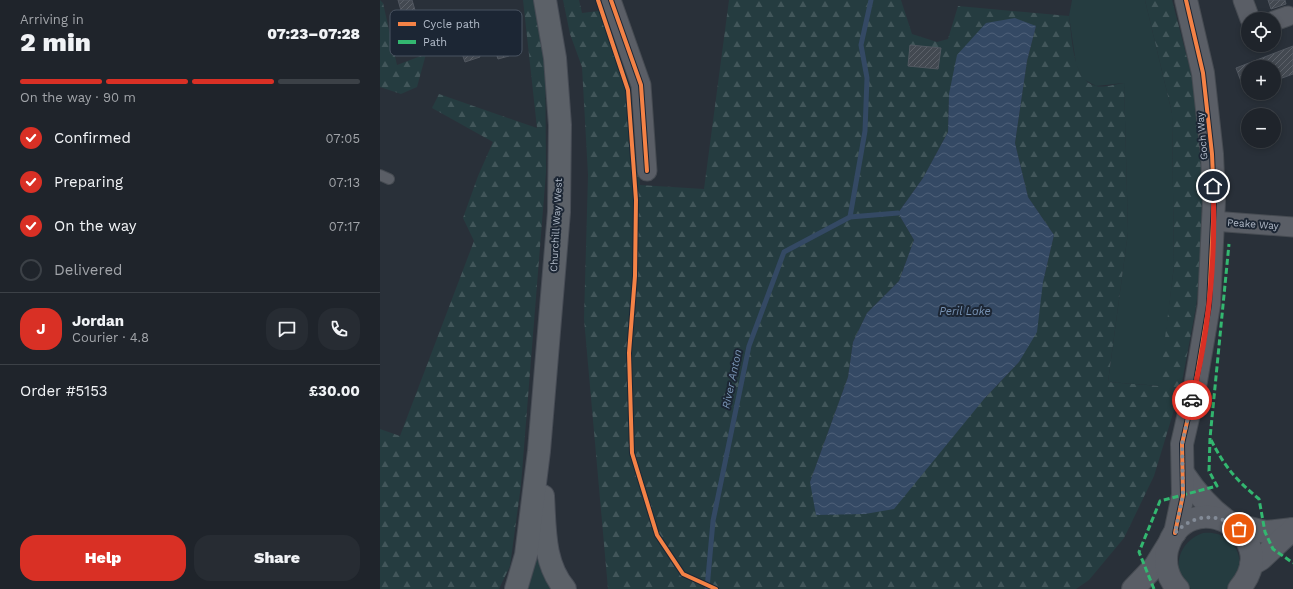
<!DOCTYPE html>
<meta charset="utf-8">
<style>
body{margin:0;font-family:"Work Sans",sans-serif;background:#272c33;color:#f1f3f6;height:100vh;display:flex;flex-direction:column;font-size:15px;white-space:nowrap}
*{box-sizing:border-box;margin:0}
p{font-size:13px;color:#a1a4a9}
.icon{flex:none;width:22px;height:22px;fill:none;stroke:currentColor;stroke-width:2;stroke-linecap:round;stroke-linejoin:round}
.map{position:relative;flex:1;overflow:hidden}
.side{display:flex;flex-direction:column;background:#1f242b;width:380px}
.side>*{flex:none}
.controls{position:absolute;left:861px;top:12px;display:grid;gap:8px}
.controls a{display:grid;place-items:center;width:40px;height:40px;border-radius:50%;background:#1f242b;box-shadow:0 2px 6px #0003,0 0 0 1px #3c4147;font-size:20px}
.pin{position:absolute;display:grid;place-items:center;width:34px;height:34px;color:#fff;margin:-17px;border:2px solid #fff;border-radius:50%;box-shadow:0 1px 4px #0007}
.courier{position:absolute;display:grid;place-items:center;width:40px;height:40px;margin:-20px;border:3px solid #d93025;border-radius:50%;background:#fff;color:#222;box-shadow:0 1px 5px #0007}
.summary em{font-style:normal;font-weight:800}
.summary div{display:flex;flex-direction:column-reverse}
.summary{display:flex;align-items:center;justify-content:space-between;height:68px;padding:0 20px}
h1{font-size:26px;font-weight:800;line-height:30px}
.bar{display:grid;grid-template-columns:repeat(4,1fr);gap:6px 4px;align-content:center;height:48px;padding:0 20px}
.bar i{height:5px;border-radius:3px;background:#3c4147}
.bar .selected{background:#d93025}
.bar p{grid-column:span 4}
.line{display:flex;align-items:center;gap:10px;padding:0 20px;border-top:1px solid #3c4147}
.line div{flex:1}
.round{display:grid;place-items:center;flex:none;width:42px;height:42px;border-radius:16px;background:#272c33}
ol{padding:0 20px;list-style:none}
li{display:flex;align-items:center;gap:12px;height:44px}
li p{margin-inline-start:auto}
li .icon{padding:4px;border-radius:50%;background:#d93025;color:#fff;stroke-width:4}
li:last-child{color:#a1a4a9}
li i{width:22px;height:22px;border:2px solid #3c4147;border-radius:50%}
.button{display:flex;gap:8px;margin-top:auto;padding:8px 20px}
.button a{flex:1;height:46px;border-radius:16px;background:#d93025;color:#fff;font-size:16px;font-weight:800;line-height:46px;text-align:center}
.button a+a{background:#272c33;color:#f1f3f6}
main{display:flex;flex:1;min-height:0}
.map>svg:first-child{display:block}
</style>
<main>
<section class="side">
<div class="summary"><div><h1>2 min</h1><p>Arriving in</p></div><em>07:23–07:28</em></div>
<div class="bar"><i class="selected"></i><i class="selected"></i><i class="selected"></i><i></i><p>On the way · 90 m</p></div>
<ol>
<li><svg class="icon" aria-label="check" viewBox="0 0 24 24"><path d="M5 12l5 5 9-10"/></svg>Confirmed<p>07:05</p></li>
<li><svg class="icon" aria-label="check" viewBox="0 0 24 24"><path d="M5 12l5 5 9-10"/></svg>Preparing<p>07:13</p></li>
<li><svg class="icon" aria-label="check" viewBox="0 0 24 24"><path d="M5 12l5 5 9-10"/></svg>On the way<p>07:17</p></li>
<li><i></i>Delivered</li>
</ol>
<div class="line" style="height:72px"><b class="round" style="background:#d93025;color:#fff">J</b><div><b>Jordan</b><p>Courier · 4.8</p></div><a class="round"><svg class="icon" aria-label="chat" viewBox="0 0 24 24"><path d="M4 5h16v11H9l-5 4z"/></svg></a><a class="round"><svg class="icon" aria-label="phone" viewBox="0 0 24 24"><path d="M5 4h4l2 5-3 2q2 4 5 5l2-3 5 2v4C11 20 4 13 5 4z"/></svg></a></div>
<div class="line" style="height:52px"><div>Order #5153</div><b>£30.00</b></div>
<div class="button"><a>Help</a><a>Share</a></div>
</section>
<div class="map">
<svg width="913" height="589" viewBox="0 0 913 589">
<defs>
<pattern id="forest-firs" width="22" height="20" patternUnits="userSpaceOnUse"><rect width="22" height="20" fill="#253c40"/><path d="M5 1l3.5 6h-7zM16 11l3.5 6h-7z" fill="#42565a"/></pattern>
<pattern id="water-waves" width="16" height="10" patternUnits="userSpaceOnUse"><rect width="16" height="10" fill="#344964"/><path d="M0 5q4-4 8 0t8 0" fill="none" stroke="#4f6179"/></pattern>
<pattern id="building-hatch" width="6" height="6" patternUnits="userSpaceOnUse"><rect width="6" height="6" fill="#434951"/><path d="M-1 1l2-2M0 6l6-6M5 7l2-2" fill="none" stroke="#5c6169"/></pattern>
</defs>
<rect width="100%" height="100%" fill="#293039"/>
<g fill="#253c40">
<path d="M692,0H765L792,113L794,266L780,386L728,382L748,232L744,83L716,86L703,79L696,64L689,16Z"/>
<path d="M823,533C857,529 872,567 847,589H811C789,572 798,541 823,533Z"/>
<path d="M156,560H160L173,589H148Z"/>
</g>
<g fill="url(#forest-firs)" fill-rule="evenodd">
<path d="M0,0L3,3L17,65L46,54L37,87L21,94L0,87Z"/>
<path d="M143,0H157L165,37L166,172L141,485L130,566L119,589H0V429L20,436L94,241L83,218L98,176L113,142L52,108L59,94L157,128Z"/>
<path d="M183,0H199L202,13L226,10L256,98L260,185L324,189L349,0H521L532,34L557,42L568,39L578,6L689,16C692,36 692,81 716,86C724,88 736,84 744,83L748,232L728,382L779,386L794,266L792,113L765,0H792L816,92L823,159L820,272L816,307L801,387L774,476L744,538L709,580L696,589H228L204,319L208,175L202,67L190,34ZM656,26L647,61L635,143L648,197L674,235L663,282L639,362L604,399L430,482L468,377L473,342L487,313L519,281L534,240L518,213L543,178L568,132L569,94Z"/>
</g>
<path fill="url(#water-waves)" d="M635,18L656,26L647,61L635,143L648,197L674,235L663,282L657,332L639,362L604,399L514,509L485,514L436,515L430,482L468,377L473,342L487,313L519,281L534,240L518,213L543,178L568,132L569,94L577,55L606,23Z"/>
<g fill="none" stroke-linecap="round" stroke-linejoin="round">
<g stroke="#344964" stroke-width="5">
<path d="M470,217L485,131L487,78L481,45L491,0"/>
<path d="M327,589L333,521L369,346L404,252L470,217L518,213"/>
</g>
</g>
<g fill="url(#building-hatch)" stroke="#515760">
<path d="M18,0H32L37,17L24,21Z"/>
<path d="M888,0H905L906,4L891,9Z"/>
<path d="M137,17L141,27L132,30L133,35L128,37L131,46L126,48L129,56L118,59L105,23L115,20L116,22L124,21Z"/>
<path d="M105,23L114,48L99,54L100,57L85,62L80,48L84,46L79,32L90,28L92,31L98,29L97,26Z"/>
<path d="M530,45L561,48L558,69L528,66Z"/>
<path d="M913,46V74L894,81V67H868V91L865,92L856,68Z"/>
</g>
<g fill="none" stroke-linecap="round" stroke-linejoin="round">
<g stroke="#464b52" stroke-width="12">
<path id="service" d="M0,175L9,179"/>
</g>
<g stroke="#464b52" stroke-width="21">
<g id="minor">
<path d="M231,0L261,85L267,171"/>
<path d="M863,0L870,19"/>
<path d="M894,21L908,16"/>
<path d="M833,221L913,227"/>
</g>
</g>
<g stroke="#464b52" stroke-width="24">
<g id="tertiary">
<path d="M803,473C815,491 828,507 846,520"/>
<path d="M853,524L885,532L913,529"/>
<path d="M795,533L803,495L802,444L815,387L829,305L834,201L832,154L823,73L806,0"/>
<path d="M871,565L881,559L913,529"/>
<path d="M753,589L775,566L788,545"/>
<path d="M798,589C788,579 784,564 787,550C805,481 907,533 859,589"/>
</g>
</g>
<g stroke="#474c55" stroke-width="24">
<g id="primary">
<path d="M163,496C165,528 163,563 185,589"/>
<path d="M136,589L146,555L159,451L179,212L180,125L175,58L165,0"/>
</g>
</g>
<use href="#service" stroke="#5a5e66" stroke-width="10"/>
<use href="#minor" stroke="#5a5e66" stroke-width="19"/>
<use href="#tertiary" stroke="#5a5e66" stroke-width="22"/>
<use href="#primary" stroke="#5c6168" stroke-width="22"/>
<g stroke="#33b770" stroke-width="3" stroke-dasharray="6 3" stroke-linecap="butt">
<path d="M831,440C845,467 855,479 879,499L885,532L893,549L913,563"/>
<path d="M774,589L759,552L780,501L837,486L829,471L830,438L849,244"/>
</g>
<g stroke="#1c2634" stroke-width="6">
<g id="cycleway">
<path d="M218,0L248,90L256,200L255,276L249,353L252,453L277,535L303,574L336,589"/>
<path d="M231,0L261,85L267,171"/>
<path d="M795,533L803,495L802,444L815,387L829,305L834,201L832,154L823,73L806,0"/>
</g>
</g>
<use href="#cycleway" stroke="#f48246" stroke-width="4"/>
</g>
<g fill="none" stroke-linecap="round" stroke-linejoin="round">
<path stroke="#838b97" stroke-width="4" stroke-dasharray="0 7.2" d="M812,400L802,444L803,495L795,533C813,514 838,512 859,529"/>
<path stroke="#d93025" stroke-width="5" d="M812,400C829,331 836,257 833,186"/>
</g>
<g text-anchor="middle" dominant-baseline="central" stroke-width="4" stroke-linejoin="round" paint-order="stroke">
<g font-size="10" fill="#b3bcca" stroke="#1c2634">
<text transform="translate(822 136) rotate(-95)">Goch Way</text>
<text transform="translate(873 224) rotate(4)">Peake Way</text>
<text transform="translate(176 225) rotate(-87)">Churchill Way West</text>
</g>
<g font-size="11" font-style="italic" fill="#7893b4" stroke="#1c2634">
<text x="585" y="311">Peril Lake</text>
<text transform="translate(352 379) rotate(-78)">River Anton</text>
</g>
</g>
<rect x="10" y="10" width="132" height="46" rx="6" fill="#1c2634" stroke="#495361" stroke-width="1"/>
<rect x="18" y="22" width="18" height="4" fill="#f48246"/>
<rect x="18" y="40" width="18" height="4" fill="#33b770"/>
<g font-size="11" fill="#b3bcca">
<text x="43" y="28">Cycle path</text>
<text x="43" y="46">Path</text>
</g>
</svg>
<div class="controls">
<a><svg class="icon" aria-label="locate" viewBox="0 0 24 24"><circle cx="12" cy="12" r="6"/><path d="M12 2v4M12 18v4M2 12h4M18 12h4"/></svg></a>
<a>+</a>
<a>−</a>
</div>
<div class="pin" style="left:859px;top:529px;background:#ea580c"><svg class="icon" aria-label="bag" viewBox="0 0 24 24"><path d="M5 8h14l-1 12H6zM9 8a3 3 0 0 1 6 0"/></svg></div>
<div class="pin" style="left:833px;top:186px;background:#1f2937"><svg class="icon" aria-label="home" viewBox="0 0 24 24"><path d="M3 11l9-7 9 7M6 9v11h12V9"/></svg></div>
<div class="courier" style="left:812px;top:400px"><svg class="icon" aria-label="car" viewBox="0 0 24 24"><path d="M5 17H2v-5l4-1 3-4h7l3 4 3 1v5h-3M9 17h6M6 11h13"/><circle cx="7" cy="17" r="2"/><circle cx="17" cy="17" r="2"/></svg></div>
</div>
</main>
